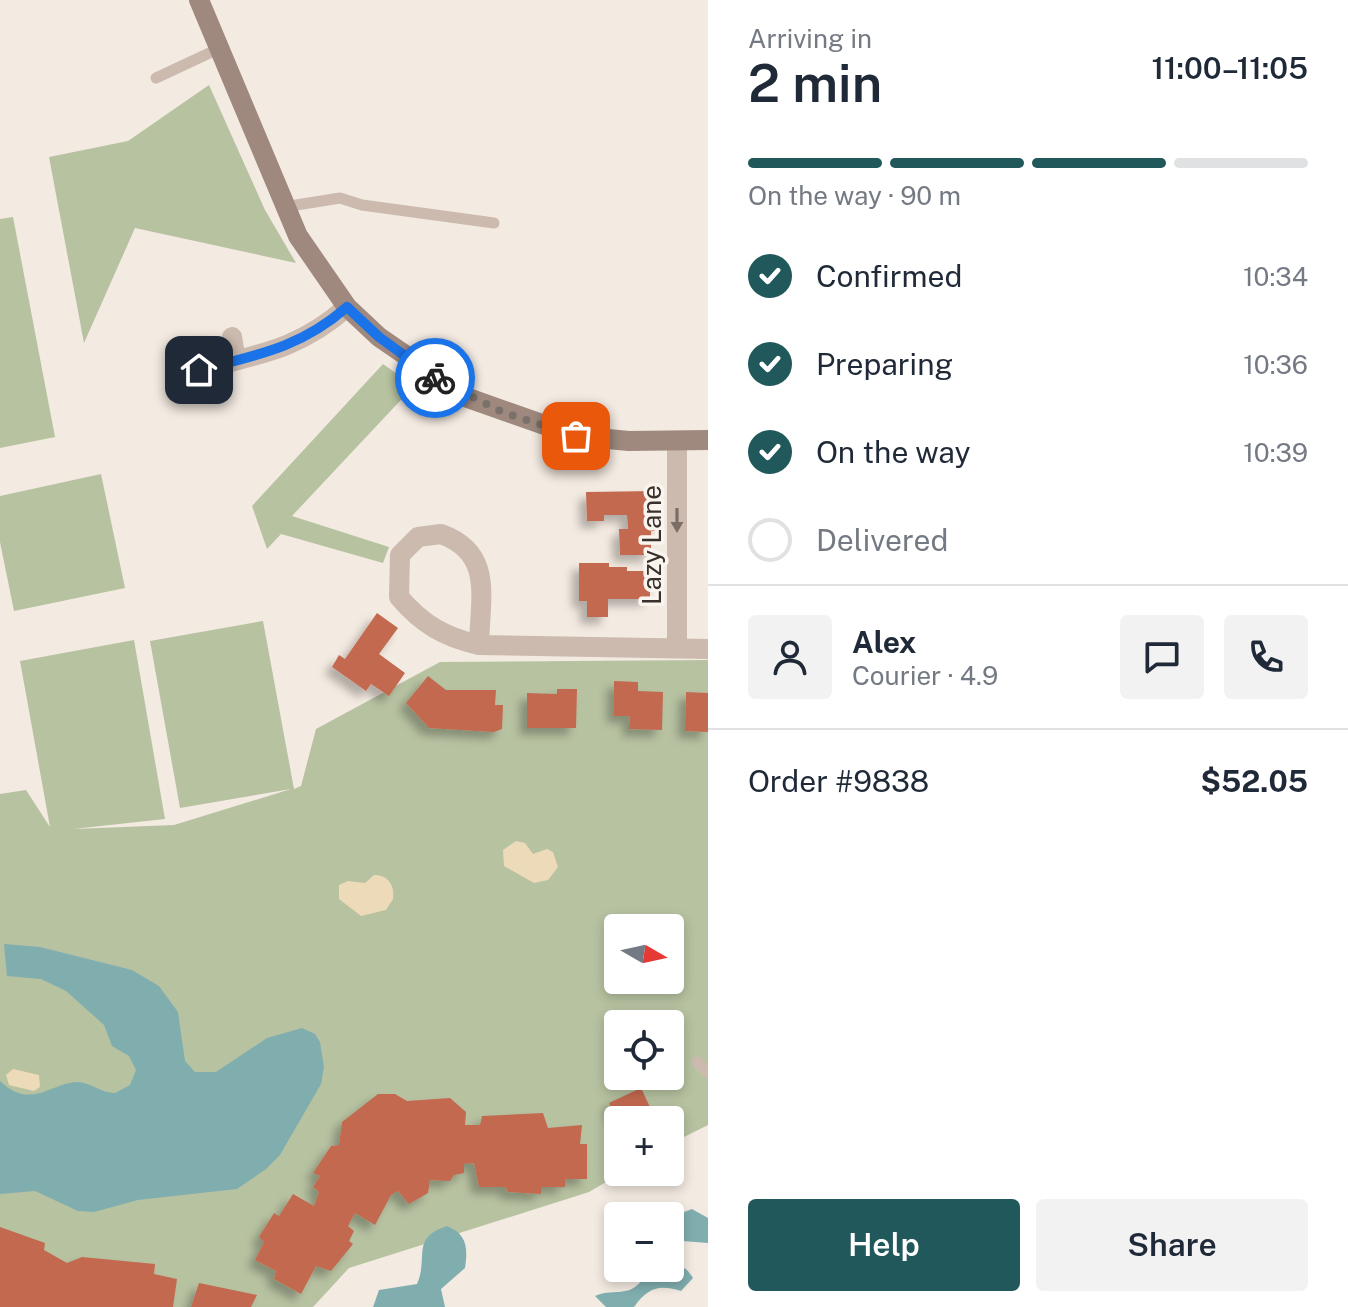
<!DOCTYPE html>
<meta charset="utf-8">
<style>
body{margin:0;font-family:"Public Sans",sans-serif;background:#f2f2f3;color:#1f2937;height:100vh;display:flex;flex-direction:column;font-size:30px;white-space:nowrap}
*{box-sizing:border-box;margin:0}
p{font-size:26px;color:#747a83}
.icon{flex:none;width:44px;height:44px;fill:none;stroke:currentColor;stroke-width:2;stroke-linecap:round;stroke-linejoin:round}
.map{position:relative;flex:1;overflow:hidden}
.details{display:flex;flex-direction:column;background:#fff;width:640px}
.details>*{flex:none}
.needle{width:52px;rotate:99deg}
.fabs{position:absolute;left:604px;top:914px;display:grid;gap:16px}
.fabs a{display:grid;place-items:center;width:80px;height:80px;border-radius:8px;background:#fff;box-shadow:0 4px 12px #0003;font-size:40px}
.pin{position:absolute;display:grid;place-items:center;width:68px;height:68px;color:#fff;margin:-34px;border-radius:16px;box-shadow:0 4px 12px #0006}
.courier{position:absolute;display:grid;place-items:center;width:80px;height:80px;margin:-40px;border:6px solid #1a73e8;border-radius:50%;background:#fff;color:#222;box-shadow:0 2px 10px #0007}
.summary em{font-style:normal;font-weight:600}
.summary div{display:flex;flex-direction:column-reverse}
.summary{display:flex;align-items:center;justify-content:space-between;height:136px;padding:0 40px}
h1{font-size:52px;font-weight:600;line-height:60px}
.bar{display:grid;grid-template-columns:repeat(4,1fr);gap:12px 8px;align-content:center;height:96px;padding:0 40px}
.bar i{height:10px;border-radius:6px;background:#e0e1e3}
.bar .selected{background:#21585b}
.bar p{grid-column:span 4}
.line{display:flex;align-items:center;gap:20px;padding:0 40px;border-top:2px solid #e0e1e3}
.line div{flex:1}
.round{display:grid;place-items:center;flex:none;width:84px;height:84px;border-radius:8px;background:#f2f2f3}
ol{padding:0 40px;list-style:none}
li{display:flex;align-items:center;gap:24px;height:88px}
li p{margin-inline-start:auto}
li .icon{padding:8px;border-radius:50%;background:#21585b;color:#fff;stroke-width:4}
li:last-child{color:#747a83}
li i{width:44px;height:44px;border:4px solid #e0e1e3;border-radius:50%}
.cta{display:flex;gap:16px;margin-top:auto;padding:16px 40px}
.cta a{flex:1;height:92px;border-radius:8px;background:#21585b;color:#fff;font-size:32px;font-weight:600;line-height:92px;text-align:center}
.cta a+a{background:#f2f2f3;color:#1f2937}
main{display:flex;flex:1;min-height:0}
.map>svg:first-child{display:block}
</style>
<main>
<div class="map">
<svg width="708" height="1307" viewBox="0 0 708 1307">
<defs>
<filter id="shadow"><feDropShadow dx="-7" dy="7" stdDeviation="4" flood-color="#0004"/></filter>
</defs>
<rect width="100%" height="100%" fill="#f3eae1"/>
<g fill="#b7c2a1" fill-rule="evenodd">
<path d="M209,85L265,210L296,263L135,228L84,343L49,157L128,141Z"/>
<path d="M13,217L55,437L0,448V219Z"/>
<path d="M383,364L414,386L292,516L389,547L383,563L281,534L267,549L252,506Z"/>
<path d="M101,474L125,588L14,611L0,542V496Z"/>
<path d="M263,621L294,789L301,786L316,729L440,662L708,660V1125L670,1144V1120H618V1172H623L589,1192L349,1268L313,1307H0V794L26,790L50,827L20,661L134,640L165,819L73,829L174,825L291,789L180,808L150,641ZM618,928H670V980H618ZM618,1024H670V1076H618Z"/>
</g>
<g fill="#eddab9">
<path d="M516,841L525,843L533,854L547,849L553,852L558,867L548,880L534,883L504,866L503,850Z"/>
<path d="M374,875C388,875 395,885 393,899L386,910L361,916L339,899V885L348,881L365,883Z"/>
<path d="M13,1069L39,1075L40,1087L34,1091L9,1085L6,1075Z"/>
</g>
<g fill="#80aeaf">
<path d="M4,944L40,947L132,970L159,986L178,1012L185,1061L195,1072H216L267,1038L302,1028L315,1034L320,1042L324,1067L321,1084L280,1155L266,1169L237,1189L138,1200L94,1212L78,1211L35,1191L0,1194V1081C31,1111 52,1082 78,1082C92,1083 101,1093 115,1093L130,1085L136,1070L129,1056L112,1046L104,1025L66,991L41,979L7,976Z"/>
<path d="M692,1209L708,1218V1243L682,1241L674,1232L676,1215Z"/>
<path d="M447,1226C467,1234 468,1248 465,1268L441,1289L445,1307H373L379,1290L417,1284C429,1257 410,1238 447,1226Z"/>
<path d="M670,1265C682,1265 686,1267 693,1278L681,1291C658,1284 648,1288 634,1307H606L595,1296C612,1288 628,1298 641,1281L639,1268Z"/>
</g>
<g fill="#c3694f" filter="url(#shadow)">
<path d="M656,491V531H651V555H620L619,529H628L627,515H604V521H587L586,492Z"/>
<path d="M579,563H609V567H627V571H650V599H608V617H587V601H579Z"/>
<path d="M377,613L398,628L379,654L405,673L389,696L371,684L366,691L332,667L339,655L345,659Z"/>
<path d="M428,676L446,690H496L495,705H503L502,729L494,732L429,728L406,703Z"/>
<path d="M614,681L638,682V691L663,692L662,730L629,729L630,716H614Z"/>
<path d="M557,689H577L576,728H527V693L557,694Z"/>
<path d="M686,692L708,693V732L685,731Z"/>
<path d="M641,1088L656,1120H616L609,1103Z"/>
<path d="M378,1094H395L407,1101L450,1098L466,1112L465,1125H480L482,1116L543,1113L548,1128L582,1125L580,1144H587V1179H565V1187H542L541,1194L508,1192L505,1187H479L474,1163L464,1164V1173L454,1175L450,1181L430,1180L428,1193L409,1204L398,1191L391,1195L375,1225L355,1213L348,1226L354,1231L349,1241L353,1244L331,1271L316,1266L301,1294L274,1279L276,1271L255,1260L264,1242L259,1237L274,1213L279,1216L293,1194L314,1206L319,1192L313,1187L320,1176L313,1173L331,1146L339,1145L342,1122Z"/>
<path d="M0,1227L45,1243L44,1250L67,1263L82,1257L155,1264L154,1274L177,1279L173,1307H0Z"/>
<path d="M199,1283L257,1295L251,1307H191Z"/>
</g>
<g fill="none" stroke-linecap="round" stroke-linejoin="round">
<g stroke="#cbbaad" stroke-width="11">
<path d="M156,78L218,49"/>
<path d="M284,207L340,198L362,205L494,223"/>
<path d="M697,1062L708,1073"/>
</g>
<g stroke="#cbbaad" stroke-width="20">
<path d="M232,337L236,360"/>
<path d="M199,370C259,354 298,350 347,307"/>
<path d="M441,534C494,553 480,598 479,645C444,637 422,624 399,597L400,555L418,537Z"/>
<path d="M479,645L708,649"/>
<path d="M677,648V442"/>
</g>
<path stroke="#9f897e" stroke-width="20" d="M199,0L298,236L347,307L379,337L468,398L576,436L629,441L708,440"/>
</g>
<defs><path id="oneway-solid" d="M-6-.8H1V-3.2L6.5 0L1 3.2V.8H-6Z" transform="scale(2)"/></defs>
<use fill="#7b6e66" href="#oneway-solid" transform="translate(677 520) rotate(90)"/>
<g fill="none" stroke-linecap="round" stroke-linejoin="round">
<path stroke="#7b716b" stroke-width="8" stroke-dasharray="0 14.4" d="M435,378L502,412L576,436"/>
<path stroke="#1a73e8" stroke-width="10" d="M199,370C257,355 300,348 347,307L379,337L435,378"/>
</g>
<g text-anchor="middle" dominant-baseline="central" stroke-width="7" stroke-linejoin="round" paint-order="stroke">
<g font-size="26" fill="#3a302b" stroke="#faf4ee">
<text transform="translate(651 545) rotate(-90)">Lazy Lane</text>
</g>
</g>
</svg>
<div class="fabs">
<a><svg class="needle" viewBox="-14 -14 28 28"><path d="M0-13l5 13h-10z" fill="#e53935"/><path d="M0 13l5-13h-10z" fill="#747a83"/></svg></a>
<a><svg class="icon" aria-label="locate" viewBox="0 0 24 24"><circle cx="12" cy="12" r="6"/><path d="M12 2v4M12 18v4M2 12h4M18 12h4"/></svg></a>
<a>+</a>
<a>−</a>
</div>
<div class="pin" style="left:576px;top:436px;background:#ea580c"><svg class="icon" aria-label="bag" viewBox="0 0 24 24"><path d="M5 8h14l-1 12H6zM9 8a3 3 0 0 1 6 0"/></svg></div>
<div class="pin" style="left:199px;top:370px;background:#1f2937"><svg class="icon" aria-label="home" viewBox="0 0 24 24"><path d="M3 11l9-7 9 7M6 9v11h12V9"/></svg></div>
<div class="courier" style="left:435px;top:378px"><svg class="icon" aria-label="bike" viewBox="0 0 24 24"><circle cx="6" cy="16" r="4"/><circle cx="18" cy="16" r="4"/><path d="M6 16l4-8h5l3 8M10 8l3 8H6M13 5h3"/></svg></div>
</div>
<section class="details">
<div class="summary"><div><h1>2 min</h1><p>Arriving in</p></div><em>11:00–11:05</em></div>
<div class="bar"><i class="selected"></i><i class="selected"></i><i class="selected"></i><i></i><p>On the way · 90 m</p></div>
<ol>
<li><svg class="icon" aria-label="check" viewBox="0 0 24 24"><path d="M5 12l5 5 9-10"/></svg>Confirmed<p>10:34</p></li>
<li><svg class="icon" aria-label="check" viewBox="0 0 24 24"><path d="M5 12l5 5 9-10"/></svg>Preparing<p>10:36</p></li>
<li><svg class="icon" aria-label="check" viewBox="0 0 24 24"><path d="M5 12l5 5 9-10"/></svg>On the way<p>10:39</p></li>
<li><i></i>Delivered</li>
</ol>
<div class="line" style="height:144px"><a class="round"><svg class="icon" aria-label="person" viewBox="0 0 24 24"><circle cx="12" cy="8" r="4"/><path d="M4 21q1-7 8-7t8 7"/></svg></a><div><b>Alex</b><p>Courier · 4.9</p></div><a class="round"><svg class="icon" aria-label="chat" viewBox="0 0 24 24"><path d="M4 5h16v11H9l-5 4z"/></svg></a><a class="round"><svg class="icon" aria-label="phone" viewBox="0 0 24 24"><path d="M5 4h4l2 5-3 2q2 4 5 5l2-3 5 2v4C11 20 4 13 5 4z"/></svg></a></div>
<div class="line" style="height:104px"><div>Order #9838</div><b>$52.05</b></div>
<div class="cta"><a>Help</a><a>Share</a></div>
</section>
</main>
